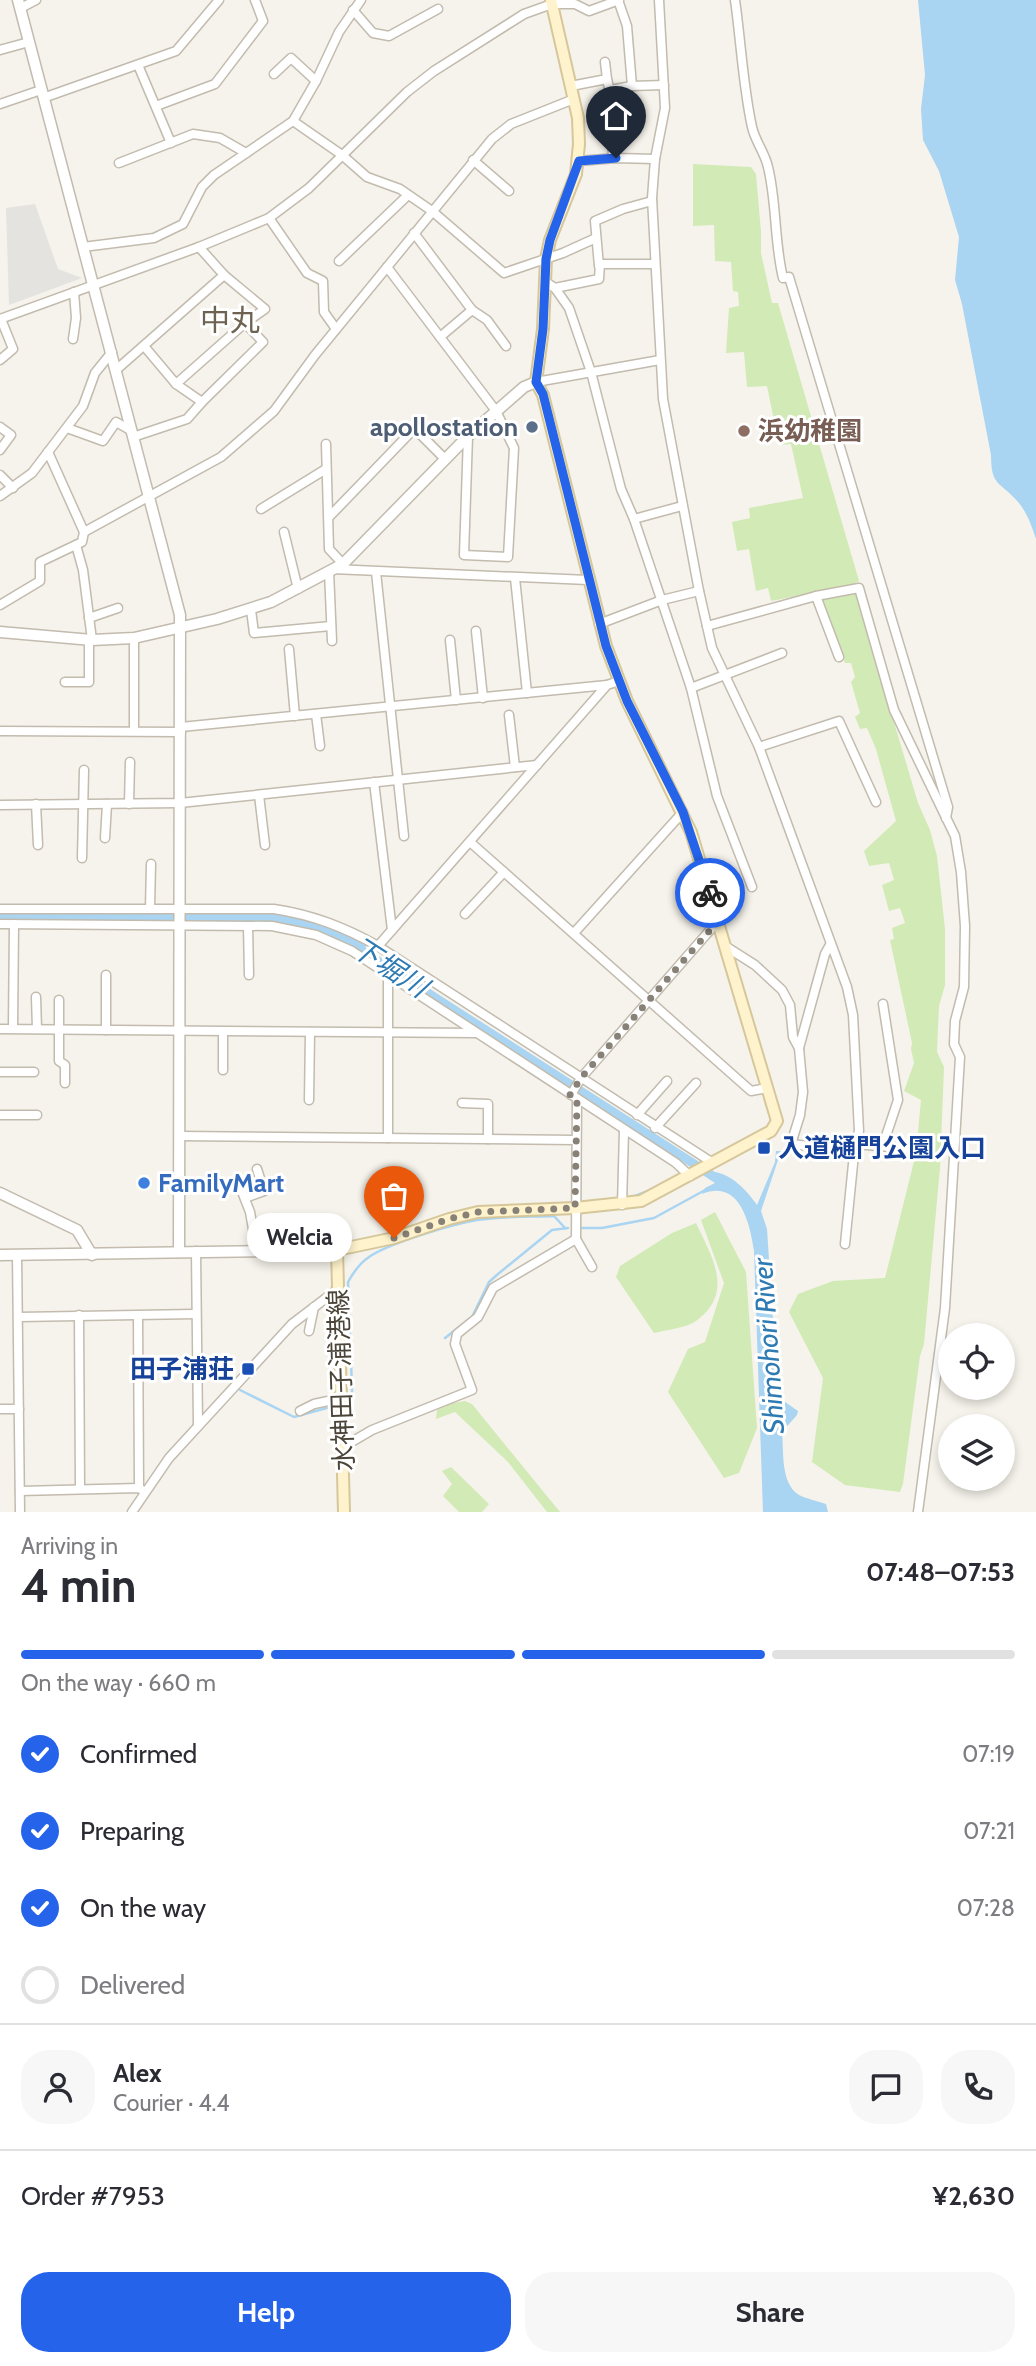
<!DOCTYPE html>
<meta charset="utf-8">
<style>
body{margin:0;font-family:Cabin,"Noto Sans JP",sans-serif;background:#f7f7f7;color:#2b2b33;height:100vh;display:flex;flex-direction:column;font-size:26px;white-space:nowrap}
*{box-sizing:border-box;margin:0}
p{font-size:23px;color:#7c7c81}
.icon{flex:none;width:38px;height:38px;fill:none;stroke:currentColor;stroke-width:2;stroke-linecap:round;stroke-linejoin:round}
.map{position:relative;height:1512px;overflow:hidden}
.sheet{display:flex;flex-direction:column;background:#fff;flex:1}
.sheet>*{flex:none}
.controls{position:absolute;left:938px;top:1323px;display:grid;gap:14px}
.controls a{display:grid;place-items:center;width:77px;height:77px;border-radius:50%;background:#fff;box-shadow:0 4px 10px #0003;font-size:35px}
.pin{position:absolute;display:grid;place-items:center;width:60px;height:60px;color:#fff;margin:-72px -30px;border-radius:50% 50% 50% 0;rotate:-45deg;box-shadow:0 0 7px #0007}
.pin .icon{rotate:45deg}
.courier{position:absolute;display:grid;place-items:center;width:70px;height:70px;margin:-35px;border:5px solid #2563eb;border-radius:50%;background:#fff;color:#222;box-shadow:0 2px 9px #0007}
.bubble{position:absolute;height:49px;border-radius:24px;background:#fff;box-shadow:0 4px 10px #0003;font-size:23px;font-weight:700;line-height:49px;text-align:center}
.head em{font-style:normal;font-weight:700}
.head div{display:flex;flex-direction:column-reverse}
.head{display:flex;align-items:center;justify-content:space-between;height:119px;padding:0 21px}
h1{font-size:46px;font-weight:700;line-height:52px}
.bar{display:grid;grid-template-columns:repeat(4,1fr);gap:10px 7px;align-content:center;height:84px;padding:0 21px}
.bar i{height:9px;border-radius:5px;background:#e1e1e2}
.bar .active{background:#2563eb}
.bar p{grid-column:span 4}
.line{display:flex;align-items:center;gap:18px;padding:0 21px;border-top:2px solid #e1e1e2}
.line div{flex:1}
.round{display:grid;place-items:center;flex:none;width:74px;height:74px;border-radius:28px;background:#f7f7f7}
ol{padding:0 21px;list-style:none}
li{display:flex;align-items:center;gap:21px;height:77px}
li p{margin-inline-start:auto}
li .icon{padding:7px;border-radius:50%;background:#2563eb;color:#fff;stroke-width:4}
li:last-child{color:#7c7c81}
li i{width:38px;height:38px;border:4px solid #e1e1e2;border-radius:50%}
.button{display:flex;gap:14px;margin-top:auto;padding:14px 21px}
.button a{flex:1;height:80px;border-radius:28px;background:#2563eb;color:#fff;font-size:28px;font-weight:700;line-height:80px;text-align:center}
.button a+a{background:#f7f7f7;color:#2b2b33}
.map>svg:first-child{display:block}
</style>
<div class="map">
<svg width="1036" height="1512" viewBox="0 0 1036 1512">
<rect width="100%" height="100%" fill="#f6f3ec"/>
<g fill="#d2eab5">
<path d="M693,164L751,167L756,174L761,232V253L772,303H778L859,581L853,584L918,803L930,830L937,856L945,929V985L939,1006L937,1052L944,1067L940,1168L924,1344L920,1356L903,1484L900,1492L845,1485L812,1462L823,1378L789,1312L798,1294L833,1281L885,1278L916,1153L921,1100L904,1091L914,1063L911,1049L912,1043L890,940L894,939L892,928L905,923L900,908L889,911L882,885L894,880L889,863L869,866L864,851L896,821L876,749L867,728L860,729L855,717L860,713L851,682L855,677L851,663H845L818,592L771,601L768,588L756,591L749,549L737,551L732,522L750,518L749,508L803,498L791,444L779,445L767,386L747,387L744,352L726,353L729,308L739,306L738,292L733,291L731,262L715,261L714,225L693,226Z"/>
<path d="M715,1212L746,1272L757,1428L739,1473L724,1478L668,1392L688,1349L705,1342L724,1283L701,1220Z"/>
<path d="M696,1223C712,1257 735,1293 696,1321C686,1328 666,1330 654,1333L616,1277L620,1266L672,1233Z"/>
<path d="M465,1401L472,1404L560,1512H547L508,1462L455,1412L436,1419L437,1410L453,1403Z"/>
<path d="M451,1467L489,1504L482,1512H459L443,1496L452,1484L442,1471Z"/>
</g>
<path fill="#e5e3e0" d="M35,204L58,269L82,278L9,305L6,208Z"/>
<g fill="#a9d4f2">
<path d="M918,0H1036V539C1032,527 1027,512 1018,502C1000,481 991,487 991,455L962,304L955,280L959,237L939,171L923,140L921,109L925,75Z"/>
<path d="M346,935L715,1172C733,1175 747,1191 757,1205L775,1162L776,1151H781L761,1211L767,1229L778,1397L798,1411L797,1415L782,1432C784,1451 780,1483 799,1495C807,1499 818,1501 826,1504L828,1512H763L754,1251C750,1224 740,1178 702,1194L705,1188L715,1183L343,941Z"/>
</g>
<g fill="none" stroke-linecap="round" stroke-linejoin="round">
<g stroke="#a9d4f2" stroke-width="2.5">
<path d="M632,1197L648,1191"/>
<path d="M582,1228H602L654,1218L707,1189"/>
<path d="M445,1338L472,1317L489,1282L498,1274L552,1230L568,1228"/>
<path d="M240,1390L294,1417L334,1406"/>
<path d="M349,1404H352V1388L348,1282C353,1273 360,1263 369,1257C387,1244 453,1224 477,1220C502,1216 529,1217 554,1216L565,1228"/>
</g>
<path stroke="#a9d4f2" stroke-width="14" d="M0,915L279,917L328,927L359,945"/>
<g stroke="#c2bbae" stroke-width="11">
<g id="minor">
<path d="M618,0L627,26L632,86"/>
<path d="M735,0C741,42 743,86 752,127C755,141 765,153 768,167C777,204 774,241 783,278L789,277L948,807L946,818"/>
<path d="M21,8L36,0"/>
<path d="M353,10L373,33L389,36L438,9"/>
<path d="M0,50L29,42"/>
<path d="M605,62L607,79"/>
<path d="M138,65L171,143"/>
<path d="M274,74L291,58L316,81"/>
<path d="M576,85L607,79L610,92L613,158"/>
<path d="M610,90L632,86L664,85"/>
<path d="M43,98L176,51L219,0"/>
<path d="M0,104L41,90"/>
<path d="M156,106L215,84L263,21L255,0"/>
<path d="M293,121L342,155L367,177L400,189L432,211L504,273L563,253L596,238"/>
<path d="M655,159L652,198L663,399L699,591L712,648L759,747L847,987L853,1015L859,1131L855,1144L845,1244"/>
<path d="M473,160L509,191"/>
<path d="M579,161L616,158L655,159L665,108L659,0"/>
<path d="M119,163L193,134L220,138L246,153"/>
<path d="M269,218L307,273L323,281L324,312L336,329"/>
<path d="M414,233L472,310L487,320L506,346"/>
<path d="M83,247L154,238L183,224L202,187L214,175L293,121L316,81L339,32L361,0"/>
<path d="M339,261L407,196"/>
<path d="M599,266L595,221L623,209L652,201"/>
<path d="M387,267L496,411L514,448L508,557L464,555L468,436"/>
<path d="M546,282L555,288L569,308L591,372L621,489L634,519L691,688L717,796L752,887"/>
<path d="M555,288L599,279L600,264H655"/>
<path d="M0,319L199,247L269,218L309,188L407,92L434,71L524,14L552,4H575L589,11L619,0"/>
<path d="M440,337L472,310"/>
<path d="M73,339L76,318L74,292"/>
<path d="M144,346L176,384L202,402L263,342L245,323L265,309L224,275L199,247"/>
<path d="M0,360L13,349L1,319"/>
<path d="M116,370L224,275"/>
<path d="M536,382L660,360"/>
<path d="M176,384L245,323"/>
<path d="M0,427L11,435L0,450"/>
<path d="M67,428L103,441L116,422L132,431"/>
<path d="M133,437L187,419L202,402"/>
<path d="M326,444L329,549L343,564"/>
<path d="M0,475L13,488"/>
<path d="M0,496L32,473L83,406L95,373L112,352"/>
<path d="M261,509L326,469"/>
<path d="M329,517L412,431L421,435L445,459"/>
<path d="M634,519L682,506"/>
<path d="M84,532L221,457L274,411L315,355L492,139L511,124L574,99"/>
<path d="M284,532L298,589"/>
<path d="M76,545L83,570L92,640"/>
<path d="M333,569L588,580"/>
<path d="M329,571L332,641"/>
<path d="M376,572L404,836"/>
<path d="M515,578L527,693"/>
<path d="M816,596L839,657"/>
<path d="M0,605L40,581V562L82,542L84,532L48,452"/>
<path d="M251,610L254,633L331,626"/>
<path d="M89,618L118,608"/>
<path d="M599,624L662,600L699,591"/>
<path d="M707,626L816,596L859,588L894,710L955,836L961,872L965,926L964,987L955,1021L954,1044L960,1057L945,1308L918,1512"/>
<path d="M476,631L483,698"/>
<path d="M134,638V731"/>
<path d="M450,640L456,700"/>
<path d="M289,649L295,716"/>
<path d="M65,682H89V640"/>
<path d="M691,688L782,653"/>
<path d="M316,714L320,746"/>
<path d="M509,715L515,767"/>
<path d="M181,727L607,685"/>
<path d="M0,731L181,732"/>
<path d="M759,747L839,721L876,802"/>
<path d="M374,782L392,930"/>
<path d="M259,795L265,845"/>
<path d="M36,804L38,845"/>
<path d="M129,804L130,762"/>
<path d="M0,805L180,803L537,765"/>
<path d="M105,838L107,804"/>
<path d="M470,842L751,1091L767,1088"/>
<path d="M82,858L84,770"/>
<path d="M150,908L151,864"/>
<path d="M0,909H274C313,915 344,927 378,946L713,1163"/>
<path d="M465,914L504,872"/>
<path d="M0,924L272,926L316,935L352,951L676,1163L690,1176"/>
<path d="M248,926L249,975"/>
<path d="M574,933L683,812"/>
<path d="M378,946L607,685L619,681"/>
<path d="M725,946L755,965L782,990L790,1005L793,1037L799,1048L803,1092L800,1115L791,1144L836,1149L855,1144L914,1149"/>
<path d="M36,997L37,1029"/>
<path d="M59,1000V1061L65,1065V1083"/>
<path d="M13,1028L14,924"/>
<path d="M0,1029L476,1033"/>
<path d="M106,1030V975"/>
<path d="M223,1032V1070"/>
<path d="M799,1048L825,954L830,945"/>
<path d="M0,1072H34"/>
<path d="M571,1095L581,1078L718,921"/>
<path d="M309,1100L310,1032"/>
<path d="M462,1103L488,1104V1139"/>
<path d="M0,1115H37"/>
<path d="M637,1115L667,1081"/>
<path d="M655,1128L696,1083"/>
<path d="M179,1136L575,1140"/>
<path d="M388,1138V974"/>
<path d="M883,1145L898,1100L883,1004"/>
<path d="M239,1184L250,1212L257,1252"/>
<path d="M245,1198L264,1191L257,1169"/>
<path d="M622,1205L624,1130"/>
<path d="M576,1239L592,1267"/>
<path d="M196,1251L198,1426"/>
<path d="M17,1255L20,1512"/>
<path d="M79,1315L80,1489"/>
<path d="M138,1316L139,1488"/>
<path d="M19,1317L195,1314"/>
<path d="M309,1331L314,1307"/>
<path d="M0,1409H19"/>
<path d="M300,1411L314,1404L342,1398"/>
<path d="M343,1447L372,1430L472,1390L455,1344L457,1334L478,1317L493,1288L576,1239L577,1099"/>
<path d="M20,1491L139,1488L142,1490"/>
<path d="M132,1512L169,1458L292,1324L338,1289"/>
</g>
</g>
<g stroke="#c2bbae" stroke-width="13">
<g id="tertiary">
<path d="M18,0L180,615L179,1252"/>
<path d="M0,632L92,640L134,638L217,619L271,602L343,564L468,436L524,387L536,382"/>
<path d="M0,1193L77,1230L92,1255"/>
<path d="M0,1255L337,1250"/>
</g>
</g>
<g stroke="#d6c79b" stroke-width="14">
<path id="secondary" d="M344,1512L337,1250L394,1238L449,1219L478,1212L575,1208L641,1201L771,1131L777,1121L691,832L627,701L606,646L543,395L536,382L543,329L546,259L550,240L576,174L579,144L578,118L551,0"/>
</g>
<use href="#minor" stroke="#fff" stroke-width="8"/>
<use href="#tertiary" stroke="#fff" stroke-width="10"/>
<use href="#secondary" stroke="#fff3cd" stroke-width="10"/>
</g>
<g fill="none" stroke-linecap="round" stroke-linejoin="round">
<path stroke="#878178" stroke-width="7" stroke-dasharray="0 12.6" d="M394,1238L449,1219L478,1212L575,1208L577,1099L570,1095L581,1078L718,921L710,893"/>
<path stroke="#2563eb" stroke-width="9" d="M616,158L579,161L550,240L546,259L543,329L536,382L543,394L606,646L627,701L683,812L710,893"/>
</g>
<circle fill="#5c6f8a" stroke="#fff" stroke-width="2.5" cx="532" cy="427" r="7"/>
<circle fill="#8d6e63" stroke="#fff" stroke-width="2.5" cx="744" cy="431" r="7"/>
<g fill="#1a4fb4" stroke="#fff" stroke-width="2.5">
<rect x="757" y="1141" width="14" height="14" rx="3.5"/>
<rect x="241" y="1362" width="14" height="14" rx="3.5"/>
</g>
<circle fill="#3f7fe0" stroke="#fff" stroke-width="2.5" cx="144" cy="1183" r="7"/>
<g text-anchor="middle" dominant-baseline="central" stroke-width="6" stroke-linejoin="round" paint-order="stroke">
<g font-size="26" font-weight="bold" fill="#4e5e75" stroke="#fff" text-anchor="end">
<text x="518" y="427">apollostation</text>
</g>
<g font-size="26" font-weight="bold" fill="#785e54" stroke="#fff" text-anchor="start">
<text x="758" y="431">浜幼稚園</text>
</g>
<g font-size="26" font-weight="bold" fill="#164399" stroke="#fff" text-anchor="start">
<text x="778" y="1148">入道樋門公園入口</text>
<text x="234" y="1369" text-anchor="end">田子浦荘</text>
</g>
<g font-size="26" font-weight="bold" fill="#366cbe" stroke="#fff" text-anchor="start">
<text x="158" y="1183">FamilyMart</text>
</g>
<g font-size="26" fill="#4b4439" stroke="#fff">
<text transform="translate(341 1380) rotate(-92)">水神田子浦港線</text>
</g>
<g font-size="28" font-style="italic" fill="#2e7ab2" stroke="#fff">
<text transform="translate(390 967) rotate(33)">下堀川</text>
<text transform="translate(768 1346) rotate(-94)">Shimohori River</text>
</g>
<g font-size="30" fill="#6e6250" stroke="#fff">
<text x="230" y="320">中丸</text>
</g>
</g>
</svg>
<div class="controls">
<a><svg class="icon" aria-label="locate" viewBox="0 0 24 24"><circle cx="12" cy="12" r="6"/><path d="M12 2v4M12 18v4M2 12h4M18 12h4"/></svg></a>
<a><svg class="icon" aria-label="layers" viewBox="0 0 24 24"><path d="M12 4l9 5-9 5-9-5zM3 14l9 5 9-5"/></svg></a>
</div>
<div class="pin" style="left:394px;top:1238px;background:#ea580c"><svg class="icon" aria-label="bag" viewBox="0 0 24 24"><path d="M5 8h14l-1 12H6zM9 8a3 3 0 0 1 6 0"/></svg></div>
<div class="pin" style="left:616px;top:158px;background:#1f2937"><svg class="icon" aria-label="home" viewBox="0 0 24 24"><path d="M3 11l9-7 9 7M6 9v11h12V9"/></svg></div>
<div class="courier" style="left:710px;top:893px"><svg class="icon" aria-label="bike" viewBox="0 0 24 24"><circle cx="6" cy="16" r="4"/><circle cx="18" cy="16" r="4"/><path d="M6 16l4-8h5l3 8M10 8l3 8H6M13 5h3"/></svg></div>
<div class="bubble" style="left:247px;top:1213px;width:105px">Welcia</div>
</div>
<section class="sheet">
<div class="head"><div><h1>4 min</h1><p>Arriving in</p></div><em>07:48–07:53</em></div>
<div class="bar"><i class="active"></i><i class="active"></i><i class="active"></i><i></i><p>On the way · 660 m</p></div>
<ol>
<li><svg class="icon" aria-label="check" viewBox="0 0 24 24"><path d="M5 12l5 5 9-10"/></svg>Confirmed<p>07:19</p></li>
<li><svg class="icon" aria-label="check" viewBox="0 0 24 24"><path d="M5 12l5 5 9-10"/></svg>Preparing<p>07:21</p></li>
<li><svg class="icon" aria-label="check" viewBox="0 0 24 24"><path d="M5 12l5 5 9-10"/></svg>On the way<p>07:28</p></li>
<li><i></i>Delivered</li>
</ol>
<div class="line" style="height:126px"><a class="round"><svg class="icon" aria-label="person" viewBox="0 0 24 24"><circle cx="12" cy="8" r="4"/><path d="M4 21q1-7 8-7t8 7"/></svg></a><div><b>Alex</b><p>Courier · 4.4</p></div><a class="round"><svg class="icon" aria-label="chat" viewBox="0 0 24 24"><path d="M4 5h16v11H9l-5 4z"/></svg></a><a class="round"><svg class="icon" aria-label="phone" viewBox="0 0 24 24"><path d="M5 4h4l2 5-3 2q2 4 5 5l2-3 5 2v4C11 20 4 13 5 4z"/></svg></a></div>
<div class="line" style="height:91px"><div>Order #7953</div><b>¥2,630</b></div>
<div class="button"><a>Help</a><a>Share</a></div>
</section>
